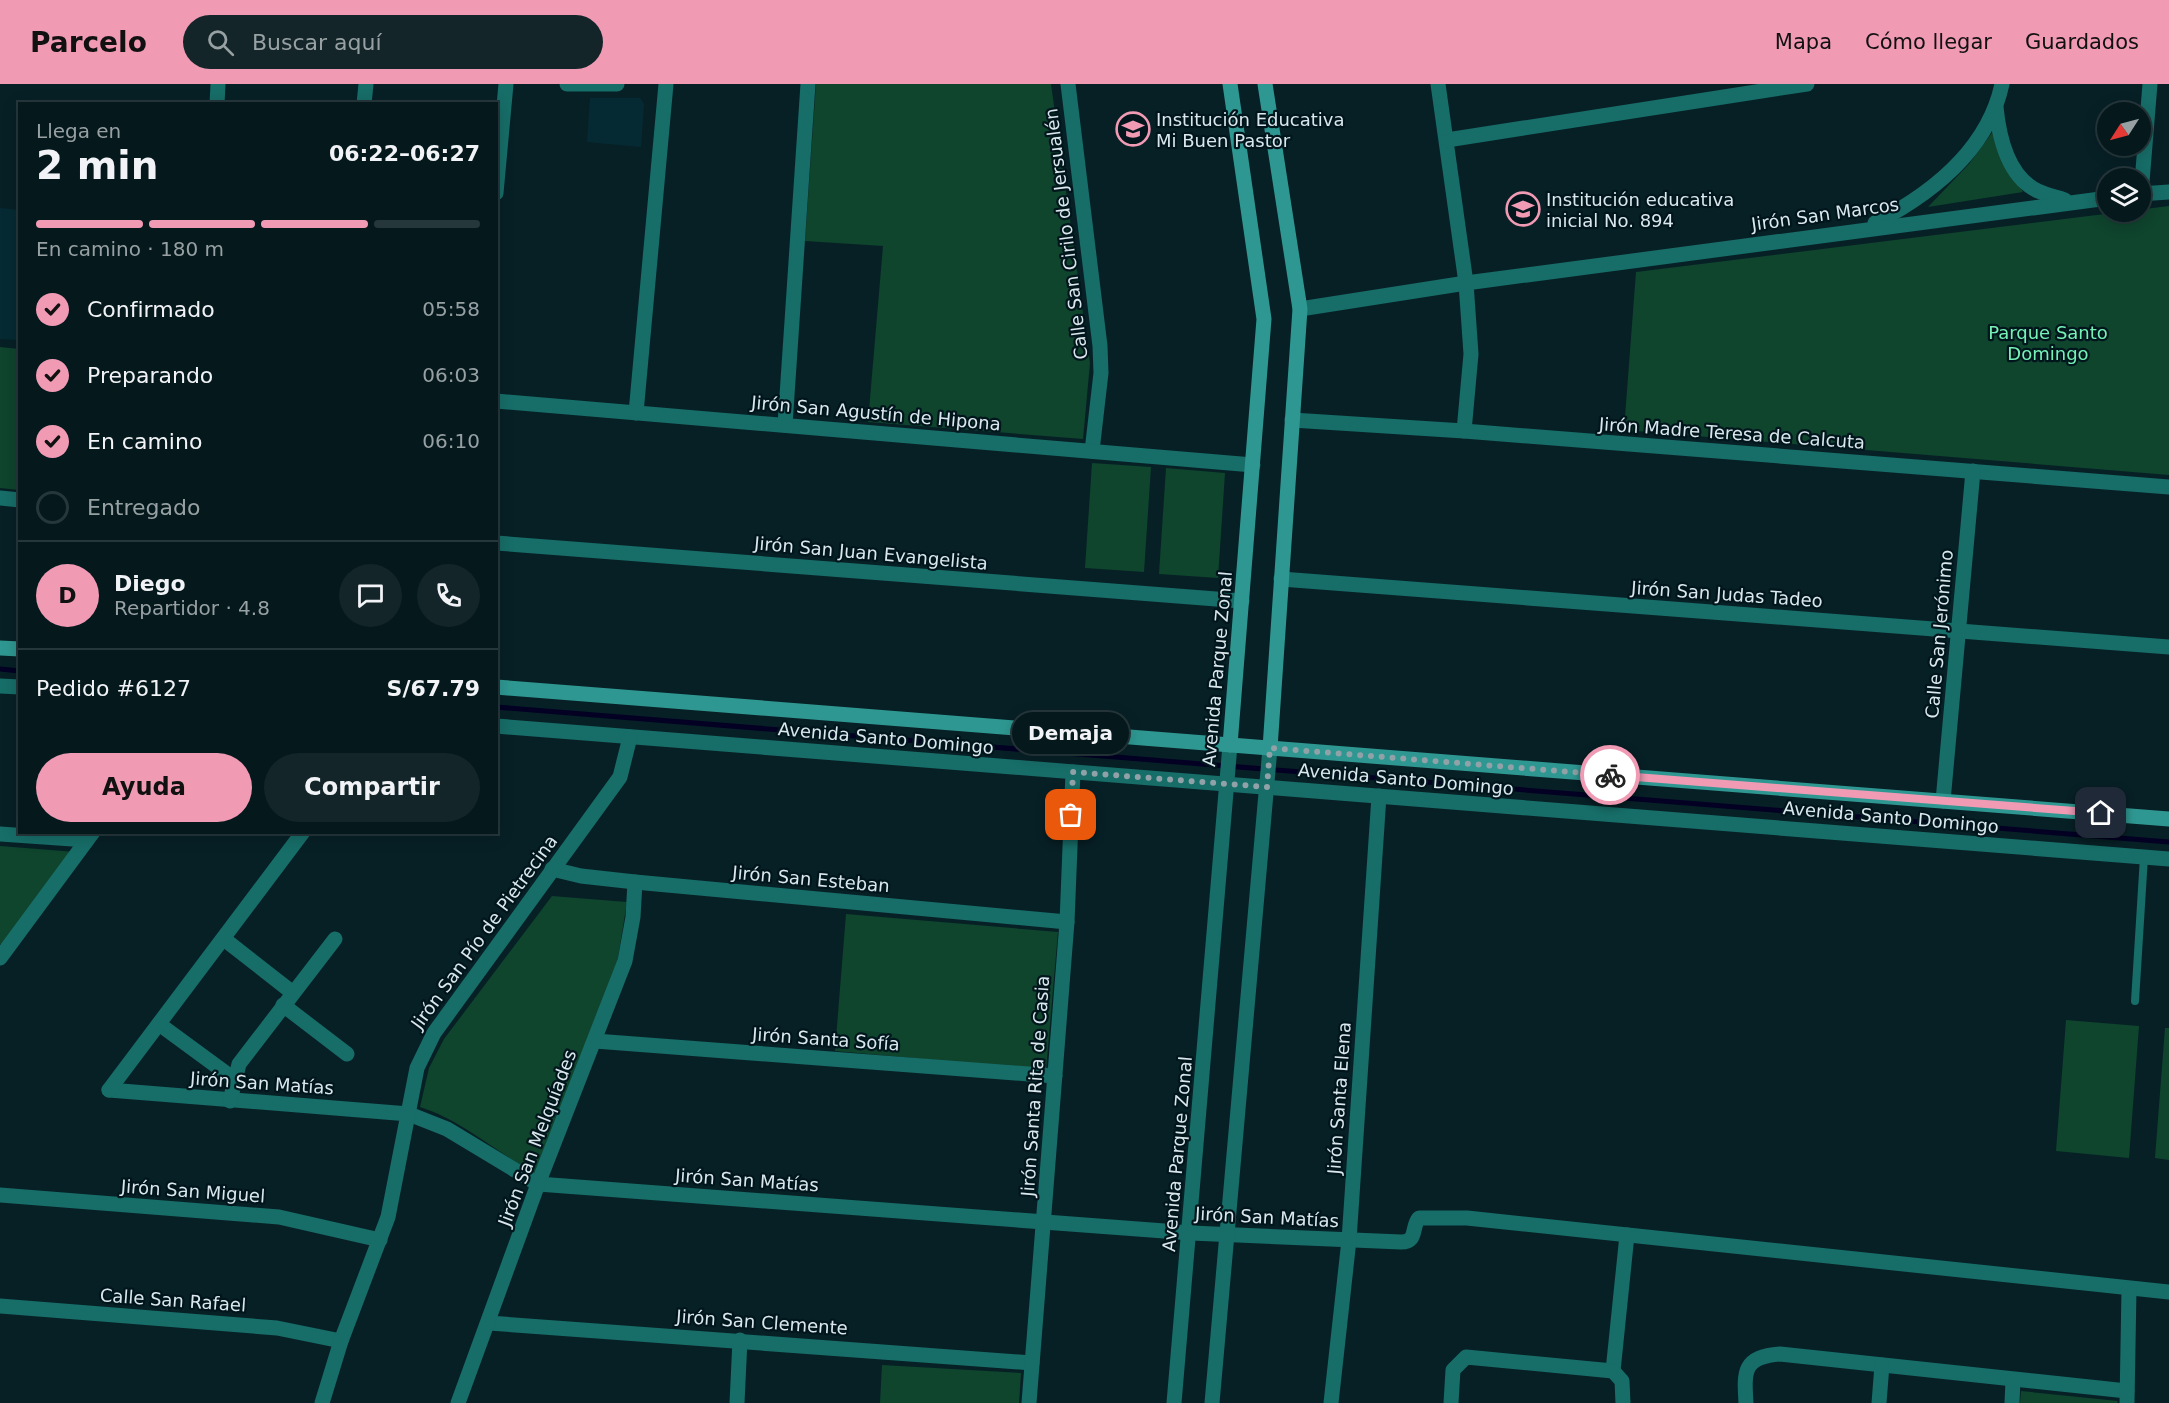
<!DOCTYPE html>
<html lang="es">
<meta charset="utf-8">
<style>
body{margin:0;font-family:"DejaVu Sans",sans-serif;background:#132529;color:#f1f3f6;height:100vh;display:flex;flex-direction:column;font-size:22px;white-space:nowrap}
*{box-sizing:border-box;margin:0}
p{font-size:20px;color:#97a0a3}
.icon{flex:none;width:33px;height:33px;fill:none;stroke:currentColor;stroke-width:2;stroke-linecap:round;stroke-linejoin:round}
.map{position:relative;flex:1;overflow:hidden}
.details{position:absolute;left:18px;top:18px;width:480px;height:732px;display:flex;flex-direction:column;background:#05181c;border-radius:0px;box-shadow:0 3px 15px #0003,0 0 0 2px #26373b}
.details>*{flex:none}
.needle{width:39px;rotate:234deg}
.controls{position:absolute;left:2097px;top:18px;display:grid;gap:12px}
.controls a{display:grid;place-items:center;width:54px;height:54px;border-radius:50%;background:#05181c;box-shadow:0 3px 15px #0003,0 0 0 2px #26373b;font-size:30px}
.pin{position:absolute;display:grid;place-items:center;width:51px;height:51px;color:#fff;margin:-26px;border-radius:12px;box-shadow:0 3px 9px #0006}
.courier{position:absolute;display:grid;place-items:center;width:60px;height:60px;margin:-30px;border:4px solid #f09ab4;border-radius:50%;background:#fff;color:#222;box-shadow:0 2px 8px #0007}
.bubble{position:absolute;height:42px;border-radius:21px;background:#05181c;box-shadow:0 3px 15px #0003,0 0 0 2px #26373b;font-size:20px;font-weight:800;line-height:42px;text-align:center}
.headline em{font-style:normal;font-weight:800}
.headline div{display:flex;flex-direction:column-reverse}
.headline{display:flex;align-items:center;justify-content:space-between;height:102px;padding:0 18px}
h1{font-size:39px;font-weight:800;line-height:45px}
.bar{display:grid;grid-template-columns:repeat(4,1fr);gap:9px 6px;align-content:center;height:72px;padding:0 18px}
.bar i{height:8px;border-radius:4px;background:#26373b}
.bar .active{background:#f09ab4}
.bar p{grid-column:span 4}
.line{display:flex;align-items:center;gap:15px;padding:0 18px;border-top:2px solid #26373b}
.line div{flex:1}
.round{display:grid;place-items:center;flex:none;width:63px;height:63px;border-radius:32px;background:#132529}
ol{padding:0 18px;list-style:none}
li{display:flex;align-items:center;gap:18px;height:66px}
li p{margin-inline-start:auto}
li .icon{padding:6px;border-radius:50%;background:#f09ab4;color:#111;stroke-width:4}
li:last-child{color:#97a0a3}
li i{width:33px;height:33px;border:3px solid #26373b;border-radius:50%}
.primary-button{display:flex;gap:12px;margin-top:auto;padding:12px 18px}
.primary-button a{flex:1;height:69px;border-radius:36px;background:#f09ab4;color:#111;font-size:24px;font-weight:800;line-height:69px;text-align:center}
.primary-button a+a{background:#132529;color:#f1f3f6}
header{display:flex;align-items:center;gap:36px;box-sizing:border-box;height:84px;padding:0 30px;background:#f09ab4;color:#111}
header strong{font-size:28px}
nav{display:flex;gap:33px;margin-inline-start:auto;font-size:21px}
.search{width:420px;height:54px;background:#132529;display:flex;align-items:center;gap:15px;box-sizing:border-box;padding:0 21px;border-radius:33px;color:#97a0a3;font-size:22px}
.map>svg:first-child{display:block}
</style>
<header>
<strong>Parcelo</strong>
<div class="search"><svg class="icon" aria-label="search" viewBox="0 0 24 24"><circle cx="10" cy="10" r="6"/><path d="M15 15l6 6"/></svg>Buscar aquí</div>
<nav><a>Mapa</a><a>Cómo llegar</a><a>Guardados</a></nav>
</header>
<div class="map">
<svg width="2169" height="1319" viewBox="0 0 2169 1319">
<rect width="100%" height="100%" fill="#072026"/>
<g fill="#062a33">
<path d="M590,14H640L644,20L641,63L587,58Z"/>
<path d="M0,124L19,126V256L0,255Z"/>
</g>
<g fill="#0f442d">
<path d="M816,0H1051L1090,279L1083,355L868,338L883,162L805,157Z"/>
<path d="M1994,46L1999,69L2023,108L1928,123L1969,80Z"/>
<path d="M2169,122V391L1624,346L1636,188Z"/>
<path d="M0,263L19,265V406L0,404Z"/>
<path d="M1092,379L1151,383L1144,488L1085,484Z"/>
<path d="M1166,384L1225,389L1218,494L1159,490Z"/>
<path d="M0,762L76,768L11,860H0Z"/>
<path d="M552,812L627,818L616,886L537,1090C496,1069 464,1037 420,1023L429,984L444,955Z"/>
<path d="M846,830L1058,848L1046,986L835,967Z"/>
<path d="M2066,936L2139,942L2129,1074L2056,1067Z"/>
<path d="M2165,944H2169V1076L2155,1074Z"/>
<path d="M882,1281L1021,1289L1019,1319H880Z"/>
<path d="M2021,1307L2118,1317L2117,1319H2020Z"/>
</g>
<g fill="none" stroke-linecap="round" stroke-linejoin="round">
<g stroke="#030024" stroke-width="5">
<path d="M0,585L20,587"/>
<path d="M496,623L2169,758"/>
</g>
<path stroke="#176d68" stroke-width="8" d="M2135,917L2144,773"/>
<g stroke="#176d68" stroke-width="15">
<path d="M567,0H617"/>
<path d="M1068,0L1100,262L1101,289L1092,367"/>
<path d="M1438,0L1466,199L1471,270L1464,347"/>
<path d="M217,20L218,0"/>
<path d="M364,20L366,0"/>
<path d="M1996,23C1999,53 2008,93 2038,107C2047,111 2056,113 2065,116"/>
<path d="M1447,56L1807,0"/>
<path d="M496,109L506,0"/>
<path d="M2140,110L2169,108"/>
<path d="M2141,110L2150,0"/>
<path d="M1875,139C1933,109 1988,66 2002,0"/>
<path d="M1300,225L1466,199L2108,114"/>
<path d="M496,317L1253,381"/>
<path d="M636,329L666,0"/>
<path d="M1292,336L1464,347L2169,403"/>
<path d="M785,341L808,0"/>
<path d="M0,414L20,416"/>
<path d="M496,459L1242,517"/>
<path d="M1281,495L2169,563"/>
<path d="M0,602L20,603"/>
<path d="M496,642L2169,775"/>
<path d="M1943,717L1973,387"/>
<path d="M0,750L87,756"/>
<path d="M552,785L581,792L635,798L1067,838"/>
<path d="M224,855L293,909"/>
<path d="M0,874L93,748"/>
<path d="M283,921L347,970"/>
<path d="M159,940L234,995"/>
<path d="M595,957L1055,992"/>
<path d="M109,1006L409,1030L447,1045L538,1100L1191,1149L1401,1158C1418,1158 1411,1143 1419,1134H1467L2169,1208"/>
<path d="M109,1006L303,748"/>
<path d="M230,1017L239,980L335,855"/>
<path d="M0,1111L279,1133L380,1156"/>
<path d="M0,1222L277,1244L341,1257"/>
<path d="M489,1239L1032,1279"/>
<path d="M1613,1287L1627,1151"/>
<path d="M322,1319L341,1257L388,1133L417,984L434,949L620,693L630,653"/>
<path d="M458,1319L538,1100L625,877L633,833L635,798"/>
<path d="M737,1319L740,1256"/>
<path d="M1029,1319L1067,838L1073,688"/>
<path d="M1174,1319L1230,661"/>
<path d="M1212,1319L1270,664"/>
<path d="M1331,1319L1349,1156L1379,712"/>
<path d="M1451,1319L1453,1286L1466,1273L1613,1287L1622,1297L1623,1319"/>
<path d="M1746,1319C1744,1287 1743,1273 1780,1270L2127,1307"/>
<path d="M1879,1319L1882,1281"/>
<path d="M2012,1319L2013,1296"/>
<path d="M2127,1319L2129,1205"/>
</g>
<g stroke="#2f9791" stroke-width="15">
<path d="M1230,0L1264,235L1230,661"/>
<path d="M1265,0L1300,225L1270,664"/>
<path d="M0,564L20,565"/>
<path d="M496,603L2169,735"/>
</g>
</g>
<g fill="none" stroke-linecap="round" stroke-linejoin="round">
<path stroke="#90a2a7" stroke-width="6" stroke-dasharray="0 10.8" d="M1071,731L1073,688L1267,703L1270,664L1610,691"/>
<path stroke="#f09ab4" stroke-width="8" d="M1610,691L2101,729"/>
</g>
<defs>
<g id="school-ring" transform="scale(1.725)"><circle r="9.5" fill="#01161c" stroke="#f09ab4" stroke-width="1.5"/><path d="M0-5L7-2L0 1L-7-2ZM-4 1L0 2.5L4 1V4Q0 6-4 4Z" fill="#f09ab4"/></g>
</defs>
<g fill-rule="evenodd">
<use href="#school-ring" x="1133" y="45"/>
<use href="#school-ring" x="1523" y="125"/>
</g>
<g text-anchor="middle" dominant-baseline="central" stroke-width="4.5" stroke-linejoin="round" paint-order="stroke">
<g font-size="18" fill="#dae8ed" stroke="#01161c" text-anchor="start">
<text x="1156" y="35">Institución Educativa<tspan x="1156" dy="21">Mi Buen Pastor</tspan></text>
<text x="1546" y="115">Institución educativa<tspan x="1546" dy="21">inicial No. 894</tspan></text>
</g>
<g font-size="18" fill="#dae8ed" stroke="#01161c">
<text transform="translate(1825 130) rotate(-8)">Jirón San Marcos</text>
<text transform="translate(1066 150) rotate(-97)">Calle San Cirilo de Jersualén</text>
<text transform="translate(876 329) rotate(5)">Jirón San Agustín de Hipona</text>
<text transform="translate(1732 349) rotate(4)">Jirón Madre Teresa de Calcuta</text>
<text transform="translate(871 469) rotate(5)">Jirón San Juan Evangelista</text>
<text transform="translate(1727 510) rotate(4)">Jirón San Judas Tadeo</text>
<text transform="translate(1939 550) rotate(-85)">Calle San Jerónimo</text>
<text transform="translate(1217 585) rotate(-85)">Avenida Parque Zonal</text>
<text transform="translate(886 654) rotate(5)">Avenida Santo Domingo</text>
<text transform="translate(1406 695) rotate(5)">Avenida Santo Domingo</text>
<text transform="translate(1891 733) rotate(5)">Avenida Santo Domingo</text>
<text transform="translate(811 795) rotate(5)">Jirón San Esteban</text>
<text transform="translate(484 848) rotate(-54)">Jirón San Pío de Pietrecina</text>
<text transform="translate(826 955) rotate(4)">Jirón Santa Sofía</text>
<text transform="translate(262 999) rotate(4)">Jirón San Matías</text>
<text transform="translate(1035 1002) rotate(-86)">Jirón Santa Rita de Casia</text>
<text transform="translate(1339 1014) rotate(-86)">Jirón Santa Elena</text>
<text transform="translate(537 1054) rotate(-69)">Jirón San Melquíades</text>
<text transform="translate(1177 1070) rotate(-85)">Avenida Parque Zonal</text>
<text transform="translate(747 1096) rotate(4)">Jirón San Matías</text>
<text transform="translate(193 1107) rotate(4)">Jirón San Miguel</text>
<text transform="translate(1267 1133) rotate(3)">Jirón San Matías</text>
<text transform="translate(173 1216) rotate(4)">Calle San Rafael</text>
<text transform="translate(762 1238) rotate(4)">Jirón San Clemente</text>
</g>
<g font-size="18" fill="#75f2b6" stroke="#01161c">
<text x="2048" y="248">Parque Santo<tspan x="2048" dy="21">Domingo</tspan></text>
</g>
</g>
</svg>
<div class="controls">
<a><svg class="needle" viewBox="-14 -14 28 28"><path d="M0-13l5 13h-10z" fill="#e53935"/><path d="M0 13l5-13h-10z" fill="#97a0a3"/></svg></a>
<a><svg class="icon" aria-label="layers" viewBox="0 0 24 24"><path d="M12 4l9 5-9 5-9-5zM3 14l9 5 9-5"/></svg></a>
</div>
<div class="pin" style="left:1071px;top:731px;background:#ea580c"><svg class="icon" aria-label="bag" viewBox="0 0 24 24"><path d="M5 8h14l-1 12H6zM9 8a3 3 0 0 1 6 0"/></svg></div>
<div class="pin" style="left:2101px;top:729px;background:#1f2937"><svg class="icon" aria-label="home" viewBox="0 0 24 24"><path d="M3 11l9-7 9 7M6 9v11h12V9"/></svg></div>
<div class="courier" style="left:1610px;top:691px"><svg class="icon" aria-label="bike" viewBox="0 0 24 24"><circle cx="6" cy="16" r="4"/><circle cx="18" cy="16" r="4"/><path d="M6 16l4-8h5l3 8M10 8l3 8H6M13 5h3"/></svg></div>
<div class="bubble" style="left:1012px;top:628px;width:117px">Demaja</div>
<section class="details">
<div class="headline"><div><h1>2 min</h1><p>Llega en</p></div><em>06:22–06:27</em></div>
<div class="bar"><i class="active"></i><i class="active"></i><i class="active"></i><i></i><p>En camino · 180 m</p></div>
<ol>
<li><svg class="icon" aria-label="check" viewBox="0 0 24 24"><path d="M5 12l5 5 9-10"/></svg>Confirmado<p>05:58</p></li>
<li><svg class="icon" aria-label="check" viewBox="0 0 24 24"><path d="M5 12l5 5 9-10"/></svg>Preparando<p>06:03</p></li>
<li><svg class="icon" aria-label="check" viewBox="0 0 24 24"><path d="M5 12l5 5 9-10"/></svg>En camino<p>06:10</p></li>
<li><i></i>Entregado</li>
</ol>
<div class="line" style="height:108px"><b class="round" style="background:#f09ab4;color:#111">D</b><div><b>Diego</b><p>Repartidor · 4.8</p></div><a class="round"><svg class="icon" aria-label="chat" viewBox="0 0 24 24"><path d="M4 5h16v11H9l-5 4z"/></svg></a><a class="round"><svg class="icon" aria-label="phone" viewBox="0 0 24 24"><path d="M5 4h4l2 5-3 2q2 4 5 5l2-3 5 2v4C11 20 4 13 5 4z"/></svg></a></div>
<div class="line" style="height:78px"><div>Pedido #6127</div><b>S/67.79</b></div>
<div class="primary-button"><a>Ayuda</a><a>Compartir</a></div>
</section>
</div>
